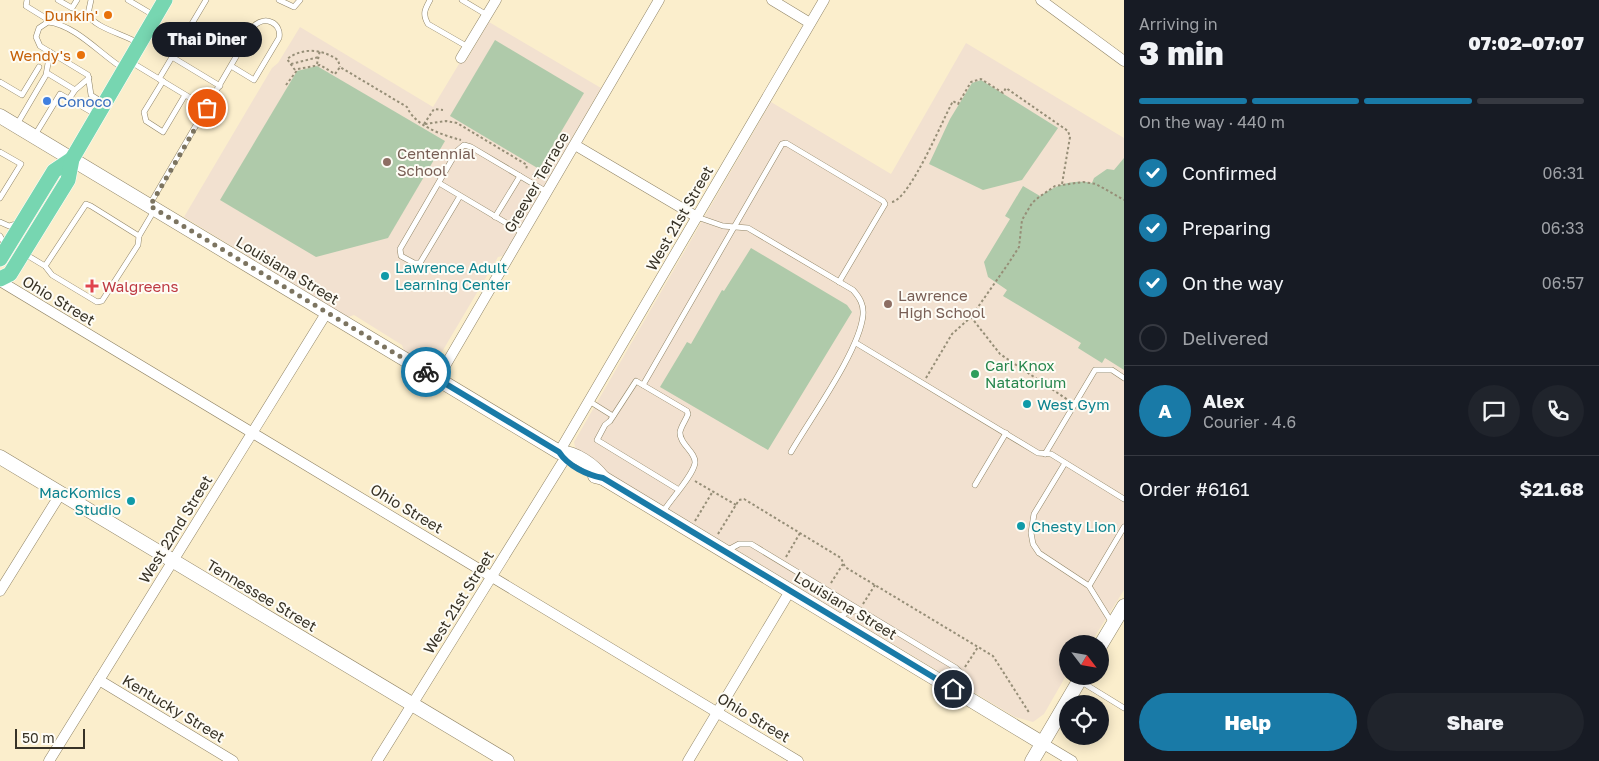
<!DOCTYPE html>
<meta charset="utf-8">
<style>
body{margin:0;font-family:"Golos Text",sans-serif;background:#20242c;color:#f1f3f6;height:100vh;display:flex;flex-direction:column;font-size:19px;white-space:nowrap}
*{box-sizing:border-box;margin:0}
p{font-size:16px;color:#9ea1a6}
.icon{flex:none;width:28px;height:28px;fill:none;stroke:currentColor;stroke-width:2;stroke-linecap:round;stroke-linejoin:round}
.map{position:relative;flex:1;overflow:hidden}
.side{display:flex;flex-direction:column;background:#171b24;width:475px}
.side>*{flex:none}
.needle{width:32px;rotate:121deg}
.buttons{position:absolute;left:1059px;top:635px;display:grid;gap:10px}
.buttons a{display:grid;place-items:center;width:50px;height:50px;border-radius:50%;background:#171b24;box-shadow:0 2px 12px #0003;font-size:25px}
.scale{position:absolute;left:15px;bottom:12px;width:70px;box-sizing:border-box;padding-left:5px;border:2px solid #373226;border-top:0;font-size:14px;line-height:18px;white-space:nowrap;color:#373226;-webkit-text-stroke:4px #fefcf5;paint-order:stroke}
.pin{position:absolute;display:grid;place-items:center;width:42px;height:42px;color:#fff;margin:-21px;border:2px solid #fff;border-radius:50%;box-shadow:0 1px 5px #0007}
.courier{position:absolute;display:grid;place-items:center;width:50px;height:50px;margin:-25px;border:4px solid #197aa7;border-radius:50%;background:#fff;color:#222;box-shadow:0 1px 6px #0007}
.bubble{position:absolute;height:35px;border-radius:18px;background:#171b24;box-shadow:0 2px 12px #0003;font-size:16px;font-weight:800;line-height:35px;text-align:center}
.summary em{font-style:normal;font-weight:800}
.summary div{display:flex;flex-direction:column-reverse}
.summary{display:flex;align-items:center;justify-content:space-between;height:85px;padding:0 15px}
h1{font-size:32px;font-weight:800;line-height:38px}
.bar{display:grid;grid-template-columns:repeat(4,1fr);gap:8px 5px;align-content:center;height:60px;padding:0 15px}
.bar i{height:6px;border-radius:4px;background:#363941}
.bar .on{background:#197aa7}
.bar p{grid-column:span 4}
.line{display:flex;align-items:center;gap:12px;padding:0 15px;border-top:1px solid #363941}
.line div{flex:1}
.round{display:grid;place-items:center;flex:none;width:52px;height:52px;border-radius:26px;background:#20242c}
ol{padding:0 15px;list-style:none}
li{display:flex;align-items:center;gap:15px;height:55px}
li p{margin-inline-start:auto}
li .icon{padding:5px;border-radius:50%;background:#197aa7;color:#fff;stroke-width:4}
li:last-child{color:#9ea1a6}
li i{width:28px;height:28px;border:2px solid #363941;border-radius:50%}
.action{display:flex;gap:10px;margin-top:auto;padding:10px 15px}
.action a{flex:1;height:58px;border-radius:30px;background:#197aa7;color:#fff;font-size:20px;font-weight:800;line-height:58px;text-align:center}
.action a+a{background:#20242c;color:#f1f3f6}
main{display:flex;flex:1;min-height:0}
.map>svg:first-child{display:block}
</style>
<main>
<div class="map">
<svg width="1124" height="761" viewBox="0 0 1124 761">
<rect width="100%" height="100%" fill="#fbeecc"/>
<g fill="#f2e1d0">
<path d="M489,22L601,88L503,256L498,257L436,362L430,364L424,363L404,351L402,345L354,315L348,317L184,217L272,68L278,63L300,27L433,107L462,59L466,61Z"/>
<path d="M966,43L1124,138V590L1090,644H1068L1067,674L1044,714L1033,722L1015,717L958,683L583,458L576,451L574,442L771,102L891,174Z"/>
</g>
<g fill="#afcaaa">
<path d="M495,40L584,93L539,169L450,116Z"/>
<path d="M317,66L445,141L388,238L316,257L220,200L297,71Z"/>
<path d="M981,80L1058,128L1022,180L983,190L929,164L950,119L972,83Z"/>
<path d="M1124,158V370L1105,358L1102,363L1078,348L1081,343L1003,296L1007,290L988,277L984,262L1010,219L1005,216L1023,186L1040,196C1056,185 1072,179 1092,183L1094,178L1107,169L1114,170Z"/>
<path d="M751,248L847,305L852,312L768,450L660,387L687,342L691,344L722,290L724,291Z"/>
</g>
<g fill="none" stroke-linecap="round" stroke-linejoin="round">
<g stroke="#908466" stroke-width="6">
<g id="lane">
<path d="M27,0L26,6L52,22"/>
<path d="M58,0L72,8L77,0"/>
<path d="M91,0L88,14C94,28 124,34 138,43"/>
<path d="M128,0L155,16"/>
<path d="M279,0L294,7L300,0"/>
<path d="M430,0C425,9 422,14 428,24L468,47"/>
<path d="M462,0L487,15"/>
<path d="M172,57L220,86"/>
<path d="M131,62L207,108"/>
<path d="M47,73L75,90L69,99L95,114"/>
<path d="M159,79L206,0"/>
<path d="M163,81L144,112L146,121L163,132L185,95"/>
<path d="M0,82L22,95L39,67"/>
<path d="M75,90L89,78"/>
<path d="M102,102L91,95L88,75L40,46L36,37L39,28L48,22C76,25 102,56 124,69"/>
<path d="M16,126L46,75L50,52"/>
<path d="M35,135L60,94L69,99"/>
<path d="M439,183L523,233"/>
<path d="M460,196L420,263H414L401,256L400,249L457,151L464,145L471,147L547,192"/>
<path d="M0,198L21,164L0,152"/>
<path d="M150,204L254,26C265,15 282,23 279,38L254,80L231,66"/>
<path d="M495,217L520,176"/>
<path d="M697,217L723,226L748,228L853,290C860,298 864,305 863,315C860,350 810,419 791,452"/>
<path d="M0,222L9,226L18,223"/>
<path d="M0,236L6,246"/>
<path d="M25,254L45,266L52,275L97,302L102,301L138,245L139,236L155,209"/>
<path d="M45,266L86,204L91,206L139,236"/>
<path d="M856,343L1038,453L1051,454L1124,499"/>
<path d="M643,385L782,144L786,143L883,201L885,204L839,282"/>
<path d="M589,401L613,416"/>
<path d="M1045,454L1095,370H1112L1124,378"/>
<path d="M1065,463L1034,514L1031,533L1033,544L1039,553L1089,586L1112,623"/>
<path d="M975,485L1006,433"/>
<path d="M663,512C670,500 693,476 695,463C696,452 679,444 680,432C681,426 686,420 688,414L687,411L636,381L610,421L605,425L597,440L679,490"/>
<path d="M728,550L739,544H751L956,668L965,677V694"/>
<path d="M1089,586L1124,527"/>
<path d="M837,618L846,613L859,610"/>
<path d="M1080,681L1124,708"/>
</g>
</g>
<g stroke="#908466" stroke-width="11">
<g id="street">
<path d="M772,0L810,23"/>
<path d="M1041,0L1124,61"/>
<path d="M461,58L496,0"/>
<path d="M575,145L697,217"/>
<path d="M0,281L798,761"/>
<path d="M438,378L659,0"/>
<path d="M559,452L824,0"/>
<path d="M0,591L61,493"/>
<path d="M99,680L233,761"/>
<path d="M1042,743L1072,761"/>
<path d="M49,761L327,312"/>
<path d="M377,761L564,460"/>
<path d="M688,761L790,591"/>
</g>
</g>
<g stroke="#908466" stroke-width="15">
<g id="secondary">
<path d="M0,116L559,452C576,453 593,465 603,478"/>
<path d="M0,457L507,761"/>
<path d="M595,476L603,478L1042,743"/>
<path d="M1100,646L1124,606"/>
<path d="M1032,761L1082,676"/>
</g>
</g>
<g stroke="#fff" stroke-width="16">
<g id="primary">
<path d="M0,259L54,171L72,159"/>
<path d="M0,279L10,274L68,180L72,159L165,0"/>
</g>
</g>
<g stroke="#968e77" stroke-width="2" stroke-dasharray="2.5 2.5" stroke-linecap="butt">
<path d="M291,64L319,57"/>
<path d="M317,64L320,50"/>
<path d="M295,70L287,59C303,47 322,49 338,60L340,67"/>
<path d="M286,85L298,69L320,65L335,74L340,67L407,107C415,126 442,135 461,140"/>
<path d="M424,124L434,109L443,110"/>
<path d="M425,124L446,121L457,123L527,165L526,170"/>
<path d="M533,174L541,179"/>
<path d="M892,202C910,199 943,119 953,101L958,104L971,82L981,79L1003,93L1006,88L1068,131L1070,137L1062,184"/>
<path d="M971,317L1000,354L1068,400"/>
<path d="M926,378L952,334L971,317L1008,264L1019,247L1022,220L1032,203L1039,197L1055,186L1083,182L1096,184L1124,200"/>
<path d="M695,481L736,505"/>
<path d="M695,521L713,491"/>
<path d="M718,534L739,500L744,499L841,558L845,567L993,656L1030,714"/>
<path d="M786,557L800,533"/>
<path d="M831,583L843,564"/>
<path d="M863,604L875,585"/>
<path d="M965,667L978,647"/>
</g>
<use href="#lane" stroke="#fff" stroke-width="5"/>
<use href="#street" stroke="#fff" stroke-width="10"/>
<use href="#secondary" stroke="#fff" stroke-width="14"/>
<use href="#primary" stroke="#77d6b1" stroke-width="15"/>
</g>
<g fill="none" stroke-linecap="round" stroke-linejoin="round">
<path stroke="#7c7460" stroke-width="5" stroke-dasharray="0 9" d="M207,108L150,206L426,372"/>
<path stroke="#197aa7" stroke-width="6" d="M426,372L559,452C568,466 587,475 603,478L953,689"/>
</g>
<g fill="#e8710a" stroke="#fefcf5" stroke-width="2">
<circle cx="108" cy="15" r="5"/>
<circle cx="81" cy="55" r="5"/>
</g>
<circle fill="#3f7fe0" stroke="#fefcf5" stroke-width="2" cx="47" cy="101" r="5"/>
<g fill="#8d6e63" stroke="#fefcf5" stroke-width="2">
<circle cx="387" cy="162" r="5"/>
<circle cx="888" cy="304" r="5"/>
</g>
<g fill="#0f9aa8" stroke="#fefcf5" stroke-width="2">
<circle cx="385" cy="276" r="5"/>
<circle cx="1027" cy="404" r="5"/>
<circle cx="131" cy="501" r="5"/>
<circle cx="1021" cy="526" r="5"/>
</g>
<path fill="#e0444e" stroke="#fefcf5" stroke-width="2" d="M89.5 278.5h5v5h5v5h-5v5h-5v-5h-5v-5h5z"/>
<circle fill="#2e9e5b" stroke="#fefcf5" stroke-width="2" cx="975" cy="374" r="5"/>
<g text-anchor="middle" dominant-baseline="central" stroke-width="4" stroke-linejoin="round" paint-order="stroke">
<g font-size="15" fill="#c56008" stroke="#fefcf5" text-anchor="end">
<text x="98" y="15">Dunkin'</text>
<text x="71" y="55">Wendy's</text>
</g>
<g font-size="15" fill="#366cbe" stroke="#fefcf5" text-anchor="start">
<text x="57" y="101">Conoco</text>
</g>
<g font-size="15" fill="#785e54" stroke="#fefcf5" text-anchor="start">
<text x="397" y="153">Centennial<tspan x="397" dy="17">School</tspan></text>
<text x="898" y="295">Lawrence<tspan x="898" dy="17">High School</tspan></text>
</g>
<g font-size="15" fill="#373226" stroke="#fefcf5">
<text transform="translate(536 182) rotate(-60)">Greever Terrace</text>
<text transform="translate(679 218) rotate(-60)">West 21st Street</text>
<text transform="translate(288 270) rotate(31)">Louisiana Street</text>
<text transform="translate(59 300) rotate(31)">Ohio Street</text>
<text transform="translate(407 508) rotate(31)">Ohio Street</text>
<text transform="translate(175 529) rotate(-58)">West 22nd Street</text>
<text transform="translate(262 595) rotate(31)">Tennessee Street</text>
<text transform="translate(458 602) rotate(-58)">West 21st Street</text>
<text transform="translate(846 605) rotate(31)">Louisiana Street</text>
<text transform="translate(174 708) rotate(31)">Kentucky Street</text>
<text transform="translate(754 717) rotate(31)">Ohio Street</text>
</g>
<g font-size="15" fill="#0d838f" stroke="#fefcf5" text-anchor="start">
<text x="395" y="267">Lawrence Adult<tspan x="395" dy="17">Learning Center</tspan></text>
<text x="1037" y="404">West Gym</text>
<text x="121" y="492" text-anchor="end">MacKomics<tspan x="121" dy="17">Studio</tspan></text>
<text x="1031" y="526">Chesty Lion</text>
</g>
<g font-size="15" fill="#be3a42" stroke="#fefcf5" text-anchor="start">
<text x="102" y="286">Walgreens</text>
</g>
<g font-size="15" fill="#27864d" stroke="#fefcf5" text-anchor="start">
<text x="985" y="365">Carl Knox<tspan x="985" dy="17">Natatorium</tspan></text>
</g>
</g>
</svg>
<div class="buttons">
<a><svg class="needle" viewBox="-14 -14 28 28"><path d="M0-13l5 13h-10z" fill="#e53935"/><path d="M0 13l5-13h-10z" fill="#9ea1a6"/></svg></a>
<a><svg class="icon" aria-label="locate" viewBox="0 0 24 24"><circle cx="12" cy="12" r="6"/><path d="M12 2v4M12 18v4M2 12h4M18 12h4"/></svg></a>
</div>
<div class="scale">50 m</div>
<div class="pin" style="left:207px;top:108px;background:#ea580c"><svg class="icon" aria-label="bag" viewBox="0 0 24 24"><path d="M5 8h14l-1 12H6zM9 8a3 3 0 0 1 6 0"/></svg></div>
<div class="pin" style="left:953px;top:689px;background:#1f2937"><svg class="icon" aria-label="home" viewBox="0 0 24 24"><path d="M3 11l9-7 9 7M6 9v11h12V9"/></svg></div>
<div class="courier" style="left:426px;top:372px"><svg class="icon" aria-label="bike" viewBox="0 0 24 24"><circle cx="6" cy="16" r="4"/><circle cx="18" cy="16" r="4"/><path d="M6 16l4-8h5l3 8M10 8l3 8H6M13 5h3"/></svg></div>
<div class="bubble" style="left:152px;top:22px;width:110px">Thai Diner</div>
</div>
<section class="side">
<div class="summary"><div><h1>3 min</h1><p>Arriving in</p></div><em>07:02–07:07</em></div>
<div class="bar"><i class="on"></i><i class="on"></i><i class="on"></i><i></i><p>On the way · 440 m</p></div>
<ol>
<li><svg class="icon" aria-label="check" viewBox="0 0 24 24"><path d="M5 12l5 5 9-10"/></svg>Confirmed<p>06:31</p></li>
<li><svg class="icon" aria-label="check" viewBox="0 0 24 24"><path d="M5 12l5 5 9-10"/></svg>Preparing<p>06:33</p></li>
<li><svg class="icon" aria-label="check" viewBox="0 0 24 24"><path d="M5 12l5 5 9-10"/></svg>On the way<p>06:57</p></li>
<li><i></i>Delivered</li>
</ol>
<div class="line" style="height:90px"><b class="round" style="background:#197aa7;color:#fff">A</b><div><b>Alex</b><p>Courier · 4.6</p></div><a class="round"><svg class="icon" aria-label="chat" viewBox="0 0 24 24"><path d="M4 5h16v11H9l-5 4z"/></svg></a><a class="round"><svg class="icon" aria-label="phone" viewBox="0 0 24 24"><path d="M5 4h4l2 5-3 2q2 4 5 5l2-3 5 2v4C11 20 4 13 5 4z"/></svg></a></div>
<div class="line" style="height:65px"><div>Order #6161</div><b>$21.68</b></div>
<div class="action"><a>Help</a><a>Share</a></div>
</section>
</main>
